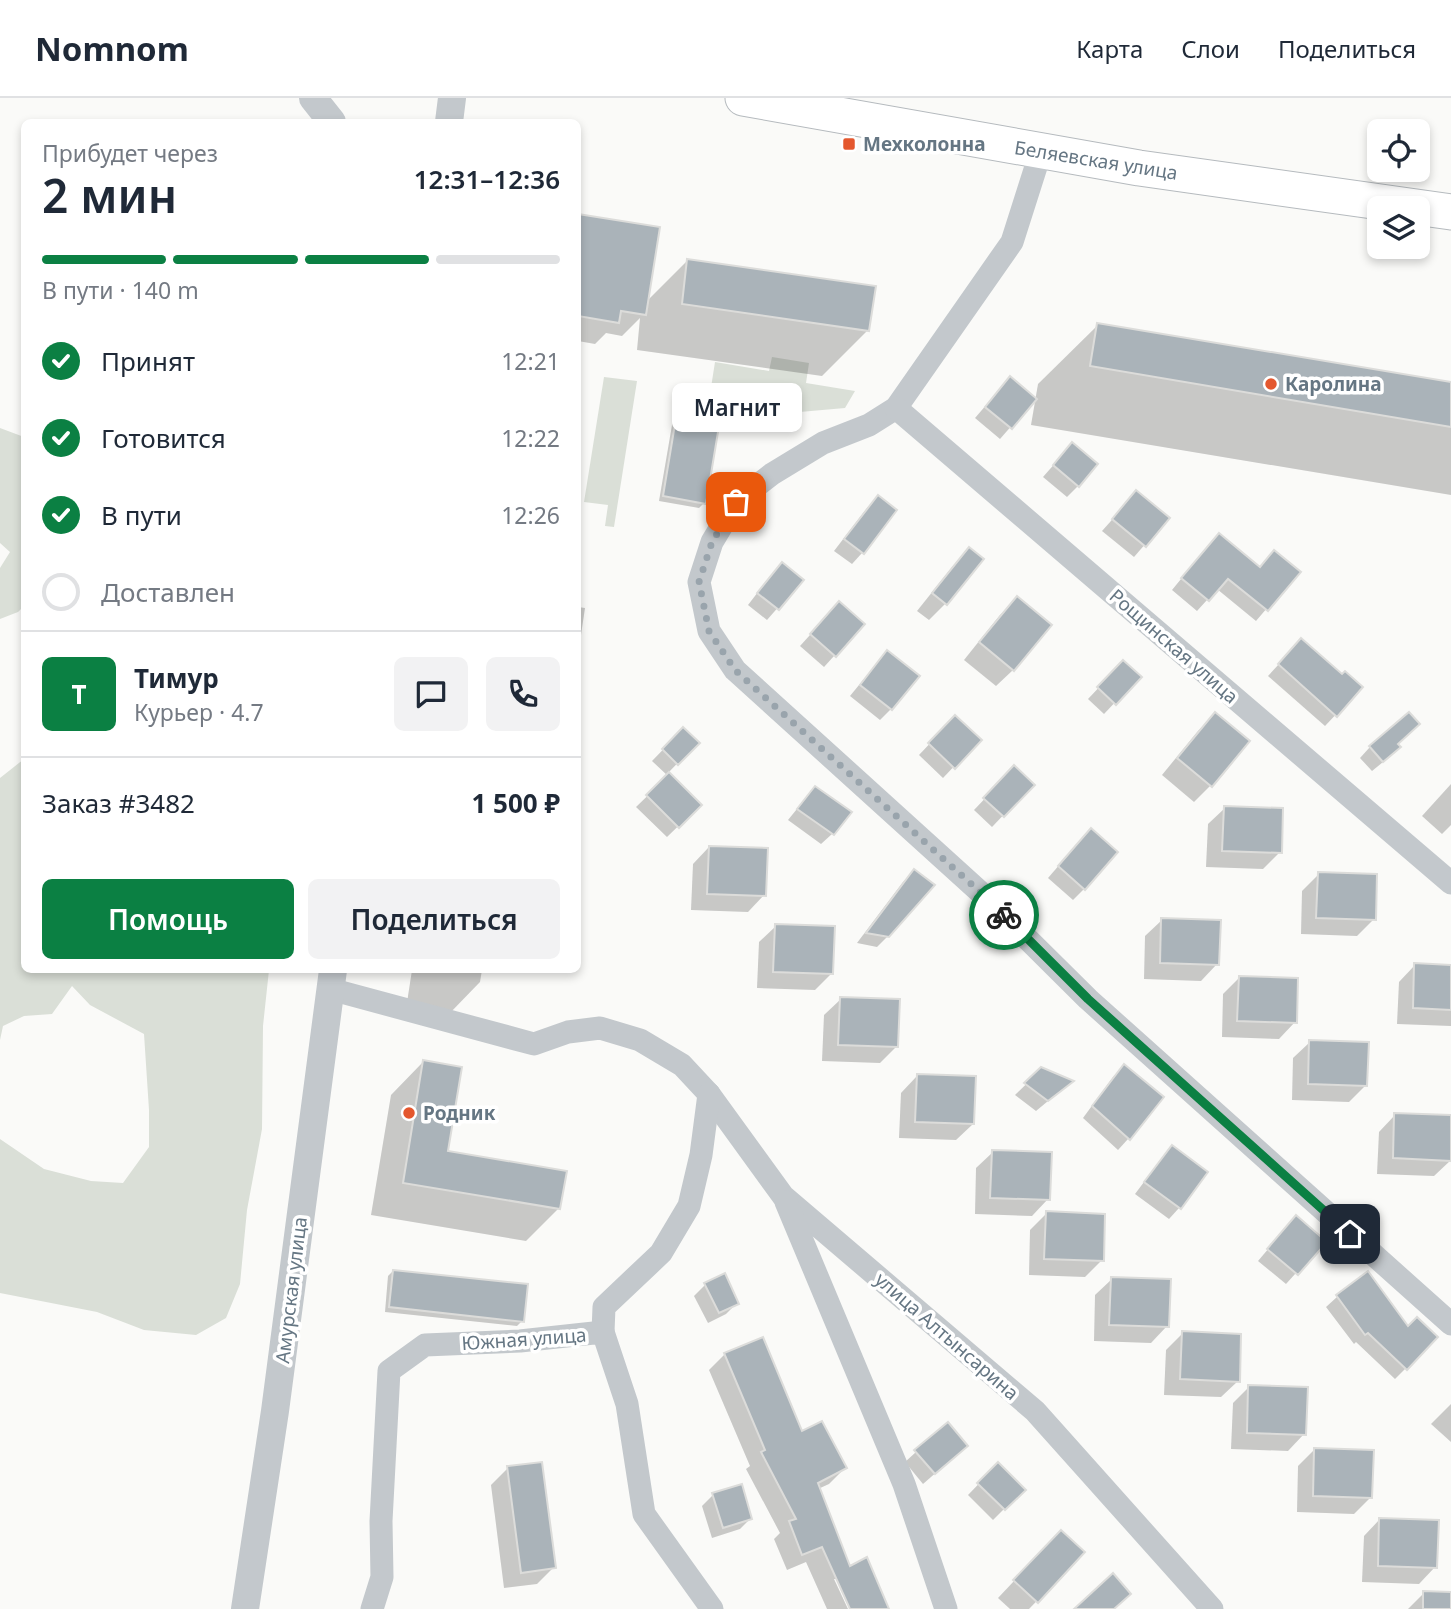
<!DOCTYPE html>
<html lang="ru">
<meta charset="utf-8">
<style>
body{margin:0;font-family:"Noto Sans",sans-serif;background:#f2f2f3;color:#1f2937;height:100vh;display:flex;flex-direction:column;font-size:26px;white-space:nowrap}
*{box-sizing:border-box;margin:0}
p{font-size:23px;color:#747a83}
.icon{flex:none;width:38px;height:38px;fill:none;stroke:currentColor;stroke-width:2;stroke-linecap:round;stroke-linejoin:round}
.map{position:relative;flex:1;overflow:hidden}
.drawer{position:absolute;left:21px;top:21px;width:560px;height:854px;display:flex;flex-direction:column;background:#fff;border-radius:10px;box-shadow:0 4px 10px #0003}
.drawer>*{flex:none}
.buttons{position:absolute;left:1367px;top:21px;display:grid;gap:14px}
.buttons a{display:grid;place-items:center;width:63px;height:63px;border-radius:10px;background:#fff;box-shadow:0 4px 10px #0003;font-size:35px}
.pin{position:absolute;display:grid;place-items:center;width:60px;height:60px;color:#fff;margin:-30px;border-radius:14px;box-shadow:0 4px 10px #0006}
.courier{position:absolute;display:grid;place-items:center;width:70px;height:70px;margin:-35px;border:5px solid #0b8043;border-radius:50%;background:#fff;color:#222;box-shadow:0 2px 9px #0007}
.bubble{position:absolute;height:49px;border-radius:10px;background:#fff;box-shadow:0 4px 10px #0003;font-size:23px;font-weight:600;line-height:49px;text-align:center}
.overview em{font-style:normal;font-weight:600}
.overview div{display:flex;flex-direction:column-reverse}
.overview{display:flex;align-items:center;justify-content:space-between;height:119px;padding:0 21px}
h1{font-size:46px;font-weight:600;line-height:52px}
.bar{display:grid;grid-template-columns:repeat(4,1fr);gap:10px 7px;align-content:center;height:84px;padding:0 21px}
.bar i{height:9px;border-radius:5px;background:#e0e1e3}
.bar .on{background:#0b8043}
.bar p{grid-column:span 4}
.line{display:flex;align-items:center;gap:18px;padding:0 21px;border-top:2px solid #e0e1e3}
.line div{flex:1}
.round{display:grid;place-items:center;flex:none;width:74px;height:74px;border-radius:10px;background:#f2f2f3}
ol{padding:0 21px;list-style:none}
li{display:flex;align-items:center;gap:21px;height:77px}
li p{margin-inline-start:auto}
li .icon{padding:7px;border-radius:50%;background:#0b8043;color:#fff;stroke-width:4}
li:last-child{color:#747a83}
li i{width:38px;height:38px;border:4px solid #e0e1e3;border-radius:50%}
.button{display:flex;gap:14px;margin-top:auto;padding:14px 21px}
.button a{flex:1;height:80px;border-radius:10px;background:#0b8043;color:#fff;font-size:28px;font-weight:600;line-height:80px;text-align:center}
.button a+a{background:#f2f2f3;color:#1f2937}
header{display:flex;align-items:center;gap:42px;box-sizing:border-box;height:98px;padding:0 35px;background:#fff;border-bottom:2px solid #e0e1e3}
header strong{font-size:33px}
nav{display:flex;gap:38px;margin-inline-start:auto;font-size:24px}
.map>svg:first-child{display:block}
</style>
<header>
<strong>Nomnom</strong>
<nav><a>Карта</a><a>Слои</a><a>Поделиться</a></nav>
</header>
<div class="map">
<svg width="1451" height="1511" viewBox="0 0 1451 1511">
<rect width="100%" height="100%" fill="#fafaf8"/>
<g fill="#dadfd7">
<path d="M772,259L809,265L806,285L855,293L845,310L777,316L767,305L710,296L715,264L769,273Z"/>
<path d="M604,279L637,283L614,429L605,428L608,407L584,404Z"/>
<path d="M0,330L24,339V508L18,514L0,521V470L10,454L0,445Z"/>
<path d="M24,661V872H269L263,928L262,1031L247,1112L240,1186L226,1220L196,1237L144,1232L97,1214L0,1195V1041L44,1071L91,1083L123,1085L149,1049V1012L144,936L90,907L72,888L52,916L24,918L3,928L0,942V680Z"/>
</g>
<g fill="#0003">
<path d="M578,117L658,131L646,204L687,163L868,232L822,278L637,252L640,220L622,238L606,235L595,246L578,243Z"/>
<path d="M1098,227L1451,285V397L1031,327L1038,286Z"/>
<path d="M1000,291L1035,301L1000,341L975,320Z"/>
<path d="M677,322L704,405L699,410L659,403L672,327Z"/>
<path d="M1072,346L1078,388L1067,399L1043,379Z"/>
<path d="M1136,395L1167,421L1134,459L1102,433Z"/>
<path d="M878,399L895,412L862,455L852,466L834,453L867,410Z"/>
<path d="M1208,448L1259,471L1298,474L1256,523L1217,491L1197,513L1172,492Z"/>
<path d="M969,451L981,461L945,506L929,522L917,513L953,468Z"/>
<path d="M782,466L802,482L767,522L748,507L771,477Z"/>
<path d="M1017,501L1013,572L996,588L964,562L1000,517Z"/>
<path d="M578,509L585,510L578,557Z"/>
<path d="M829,516L863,526L824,569L800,548Z"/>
<path d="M1291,553L1342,578L1361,590L1325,628L1268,578Z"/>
<path d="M887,554L917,578L891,611L880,622L850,598L877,565Z"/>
<path d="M1123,564L1139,579L1104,616L1088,601Z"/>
<path d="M1215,616L1211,687L1194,704L1162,677L1198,633Z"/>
<path d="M955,619L979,642L943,680L919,657Z"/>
<path d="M683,631L697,645L668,675L700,707L667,739L636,709L668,678L652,663Z"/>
<path d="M1396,646L1388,660L1372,673L1360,660L1370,649Z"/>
<path d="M1014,670L1032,687L992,729L974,712Z"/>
<path d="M1451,686V727L1442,736L1422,718Z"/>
<path d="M805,701L832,736L821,746L788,722Z"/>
<path d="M1225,710L1280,754L1263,771L1206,769L1208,726Z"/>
<path d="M1080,743L1084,791L1073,802L1048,780Z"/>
<path d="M709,749L764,797L748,814L691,812L693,766Z"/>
<path d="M914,774L888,838L877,849L857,845L903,784Z"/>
<path d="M1319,776L1374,821L1357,838L1301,836L1302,793Z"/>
<path d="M1162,822L1217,866L1201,883L1144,881L1145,838Z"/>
<path d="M776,828L832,875L815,892L757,890L759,844Z"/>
<path d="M1415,867L1451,868V928L1397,926L1399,884Z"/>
<path d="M412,872H482L480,884L448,917L406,911Z"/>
<path d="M1240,879L1295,924L1279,941L1222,939L1223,896Z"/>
<path d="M841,901L897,948L880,965L822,963L824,917Z"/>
<path d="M1310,944L1366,987L1349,1004L1292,1002L1293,960Z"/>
<path d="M423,964L446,1055L559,1110L526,1143L371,1117L391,997Z"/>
<path d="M1124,969L1162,999L1128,1041L1118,1052L1083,1020L1113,979Z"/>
<path d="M1042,971L1071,984L1036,1013L1015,997Z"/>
<path d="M917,978L973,1026L956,1042L899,1040L901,995Z"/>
<path d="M1395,1017L1451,1019V1062L1434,1078L1377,1076L1379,1034Z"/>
<path d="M1172,1049L1206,1074L1179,1110L1169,1121L1135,1096L1162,1060Z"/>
<path d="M993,1054L1048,1101L1032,1118L975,1116L976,1070Z"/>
<path d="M1047,1115L1102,1162L1085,1179L1029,1177L1030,1132Z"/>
<path d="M1286,1130L1324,1144L1286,1186L1258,1163Z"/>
<path d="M393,1173L522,1223L517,1228L385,1214L388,1178Z"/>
<path d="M1367,1176L1408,1230L1436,1240L1395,1281L1356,1244L1354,1246L1326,1209L1337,1199Z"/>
<path d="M1112,1181L1167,1228L1151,1245L1094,1243L1095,1197Z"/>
<path d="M705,1187L737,1205L726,1216L708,1225L694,1198Z"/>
<path d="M1183,1235L1238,1283L1221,1299L1164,1297L1166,1252Z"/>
<path d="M725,1256L801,1335L845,1370L829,1386L818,1391L849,1470L887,1511H851L838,1481H834L848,1511H827L806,1464L787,1472L774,1441L780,1435L746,1371L750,1368L709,1272Z"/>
<path d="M1249,1289L1304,1336L1288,1353L1231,1351L1233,1305Z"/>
<path d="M1451,1306V1344L1431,1326Z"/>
<path d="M947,1326L955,1358L923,1386L905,1364Z"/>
<path d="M1315,1351L1371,1399L1354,1416L1297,1414L1298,1368Z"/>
<path d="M998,1366L1023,1392L993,1422L968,1397Z"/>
<path d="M508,1370L554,1469L537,1486L504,1490L491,1387Z"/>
<path d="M713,1397L751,1420L740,1431L712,1440L702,1408Z"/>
<path d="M1380,1421L1435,1469L1419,1486L1362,1484L1364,1438Z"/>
<path d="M1044,1451L1083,1455L1029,1511H1010L998,1500Z"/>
<path d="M1424,1495L1451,1496V1511H1408Z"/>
</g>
<g fill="#aab3b9" stroke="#dcdcda" stroke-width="2">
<path d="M578,116L660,129L646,217L621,213L619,225L578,218Z"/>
<path d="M687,161L876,188L869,233L682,206Z"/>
<path d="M1097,225L1451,284V329L1090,268Z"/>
<path d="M1010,278L1037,301L1012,331L985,309Z"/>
<path d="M676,320L719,328L706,406L663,398Z"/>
<path d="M1072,344L1098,366L1079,389L1053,367Z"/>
<path d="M1136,392L1170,420L1146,449L1112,421Z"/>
<path d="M878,397L897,412L864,456L844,441Z"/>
<path d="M1219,435L1260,469L1274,452L1301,474L1268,513L1228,481L1209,503L1181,480Z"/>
<path d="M969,449L984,461L947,507L932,495Z"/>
<path d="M782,464L804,482L779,512L757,495Z"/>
<path d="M1017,498L1052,527L1014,573L979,544Z"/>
<path d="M839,503L865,526L836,559L810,536Z"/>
<path d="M1301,540L1342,576L1345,573L1363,589L1337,619L1278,566Z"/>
<path d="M887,552L920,578L892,612L860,587Z"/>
<path d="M1123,562L1142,579L1116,607L1097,589Z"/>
<path d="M1215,614L1250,643L1212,689L1177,660Z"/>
<path d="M1409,614L1420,626L1398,646L1401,649L1383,664L1369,648Z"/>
<path d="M955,617L982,642L955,671L928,645Z"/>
<path d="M683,629L700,645L678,667L662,651Z"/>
<path d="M1014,667L1035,687L1004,719L983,700Z"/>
<path d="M669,674L702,707L679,730L646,697Z"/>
<path d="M815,688L852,714L834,737L797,711Z"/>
<path d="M1224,708L1283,710L1282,755L1222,753Z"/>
<path d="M1091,730L1118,754L1085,792L1058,768Z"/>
<path d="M709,748L768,750L766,798L707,796Z"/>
<path d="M914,771L935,787L889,839L866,835Z"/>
<path d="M1318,774L1377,776L1376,822L1316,820Z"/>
<path d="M1161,820L1221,822L1219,867L1160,865Z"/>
<path d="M775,826L835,828L833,876L773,874Z"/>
<path d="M1414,865L1451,867V912L1413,910Z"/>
<path d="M1239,878L1298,880L1297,925L1237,923Z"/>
<path d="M840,899L900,901L898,949L838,947Z"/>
<path d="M1309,942L1369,944L1367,988L1308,986Z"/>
<path d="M423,962L462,969L448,1053L567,1073L560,1111L403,1085Z"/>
<path d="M1124,966L1164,999L1130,1042L1092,1008Z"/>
<path d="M1041,969L1074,983L1048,1003L1024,985Z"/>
<path d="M917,976L976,978L974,1026L915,1024Z"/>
<path d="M1394,1015L1451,1017V1063L1393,1060Z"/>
<path d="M1172,1047L1208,1074L1181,1111L1144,1084Z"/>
<path d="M992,1052L1052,1054L1050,1102L990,1100Z"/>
<path d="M1046,1113L1105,1116L1104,1163L1044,1161Z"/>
<path d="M1296,1117L1327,1144L1298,1177L1267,1151Z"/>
<path d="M393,1172L528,1186L524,1224L389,1209Z"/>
<path d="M1368,1173L1408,1228L1417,1219L1438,1239L1407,1272L1368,1235L1365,1237L1336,1197Z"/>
<path d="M725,1175L739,1206L719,1215L704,1185Z"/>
<path d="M1111,1179L1171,1181L1169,1229L1109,1227Z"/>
<path d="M1182,1233L1241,1236L1240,1284L1180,1281Z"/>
<path d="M763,1239L802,1333L822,1323L847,1370L818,1385L850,1468L867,1459L889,1511H850L822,1449L802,1457L789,1423L796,1421L761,1354L765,1352L724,1255Z"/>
<path d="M1248,1287L1308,1289L1306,1337L1247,1335Z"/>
<path d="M948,1324L968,1348L935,1376L914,1352Z"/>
<path d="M1314,1350L1374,1352L1372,1400L1313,1398Z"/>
<path d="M542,1364L556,1470L521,1475L507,1368Z"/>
<path d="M998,1364L1026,1392L1005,1412L977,1385Z"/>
<path d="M742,1386L752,1421L723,1430L712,1395Z"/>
<path d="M1379,1420L1439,1422L1437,1470L1378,1468Z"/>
<path d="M1061,1432L1085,1454L1038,1505L1013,1482Z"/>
<path d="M1113,1475L1131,1496L1114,1511H1074Z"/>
<path d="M1423,1493L1451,1494V1511H1423Z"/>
</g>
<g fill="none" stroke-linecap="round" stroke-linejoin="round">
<g stroke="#b5babe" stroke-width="37">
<path id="primary" d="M743,0L1139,70L1451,114"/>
</g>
<g stroke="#c3c8cc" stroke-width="23">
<path d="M1041,53L1012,144L896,310L869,327L823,345L772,376L736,404L712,444L699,484L709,533L735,572L980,794L1088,901L1451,1226"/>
<path d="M896,310L1451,785"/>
<path d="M330,891L534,946L568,934L600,930L640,942L682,967L709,996L783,1098L1035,1313L1212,1511"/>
<path d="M786,1104L904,1386L946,1511"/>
<path d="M603,1234L604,1209L661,1155L689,1108L701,1057L709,996"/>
<path d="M372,1511L382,1479L381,1423L389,1273L425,1247L520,1243L603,1234L627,1306L644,1416L712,1511"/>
</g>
<g stroke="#c3c8cc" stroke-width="28">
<path d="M313,0L332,24"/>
<path d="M449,24L452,0"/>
<path d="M245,1511L275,1313L333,872"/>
</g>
<use href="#primary" stroke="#fff" stroke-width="35"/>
</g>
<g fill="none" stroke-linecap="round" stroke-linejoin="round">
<path stroke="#99a4ac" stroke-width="7" stroke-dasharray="0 12.6" d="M736,404L712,444L699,484L709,533L735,572L980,794L1004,817"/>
<path stroke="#0b8043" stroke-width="9" d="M1004,817L1088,901L1350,1136"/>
</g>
<g fill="#e4572e" stroke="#fff" stroke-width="2.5">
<rect x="842" y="39" width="14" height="14" rx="3.5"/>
<circle cx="1271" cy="286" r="7"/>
<circle cx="409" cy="1015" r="7"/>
</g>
<g text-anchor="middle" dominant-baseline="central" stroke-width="7" stroke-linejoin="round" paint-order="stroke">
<g font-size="19" font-weight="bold" fill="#657683" stroke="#fff" text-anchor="start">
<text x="863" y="46">Мехколонна</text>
<text x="1285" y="286">Каролина</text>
<text x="423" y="1015">Родник</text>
</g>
<g font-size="19" fill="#657683" stroke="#fff">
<text transform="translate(1096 62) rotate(9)">Беляевская улица</text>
<text transform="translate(1174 548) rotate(41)">Рощинская улица</text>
<text transform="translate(291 1192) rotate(-83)">Амурская улица</text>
<text transform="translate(947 1238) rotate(41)">улица Алтынсарина</text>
<text transform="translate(524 1241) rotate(-4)">Южная улица</text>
</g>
</g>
</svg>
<div class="buttons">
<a><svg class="icon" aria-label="locate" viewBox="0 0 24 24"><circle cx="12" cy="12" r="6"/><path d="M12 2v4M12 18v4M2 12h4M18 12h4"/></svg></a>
<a><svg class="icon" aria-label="layers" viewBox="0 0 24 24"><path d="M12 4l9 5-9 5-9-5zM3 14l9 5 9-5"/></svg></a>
</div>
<div class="pin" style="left:736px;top:404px;background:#ea580c"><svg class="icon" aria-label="bag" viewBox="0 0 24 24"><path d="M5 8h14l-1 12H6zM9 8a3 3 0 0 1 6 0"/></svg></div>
<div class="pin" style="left:1350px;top:1136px;background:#1f2937"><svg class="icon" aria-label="home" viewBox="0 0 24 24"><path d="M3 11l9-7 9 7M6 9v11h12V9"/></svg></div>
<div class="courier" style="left:1004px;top:817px"><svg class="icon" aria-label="bike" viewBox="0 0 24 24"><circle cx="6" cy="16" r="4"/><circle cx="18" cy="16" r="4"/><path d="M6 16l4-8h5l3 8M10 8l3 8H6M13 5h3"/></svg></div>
<div class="bubble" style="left:672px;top:285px;width:130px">Магнит</div>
<section class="drawer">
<div class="overview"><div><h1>2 мин</h1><p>Прибудет через</p></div><em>12:31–12:36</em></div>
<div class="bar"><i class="on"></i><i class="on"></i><i class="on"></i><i></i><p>В пути · 140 m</p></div>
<ol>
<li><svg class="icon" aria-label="check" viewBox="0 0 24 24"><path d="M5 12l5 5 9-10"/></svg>Принят<p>12:21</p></li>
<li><svg class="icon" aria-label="check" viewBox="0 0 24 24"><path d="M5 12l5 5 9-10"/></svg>Готовится<p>12:22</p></li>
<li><svg class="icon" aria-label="check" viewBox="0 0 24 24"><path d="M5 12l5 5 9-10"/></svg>В пути<p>12:26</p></li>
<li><i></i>Доставлен</li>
</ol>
<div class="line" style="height:126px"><b class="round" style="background:#0b8043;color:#fff">Т</b><div><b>Тимур</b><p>Курьер · 4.7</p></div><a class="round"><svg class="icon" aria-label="chat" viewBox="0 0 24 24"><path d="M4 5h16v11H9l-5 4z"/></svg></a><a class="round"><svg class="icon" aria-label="phone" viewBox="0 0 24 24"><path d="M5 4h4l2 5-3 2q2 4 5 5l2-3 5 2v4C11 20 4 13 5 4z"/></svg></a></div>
<div class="line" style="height:91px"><div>Заказ #3482</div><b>1 500 ₽</b></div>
<div class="button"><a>Помощь</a><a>Поделиться</a></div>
</section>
</div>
